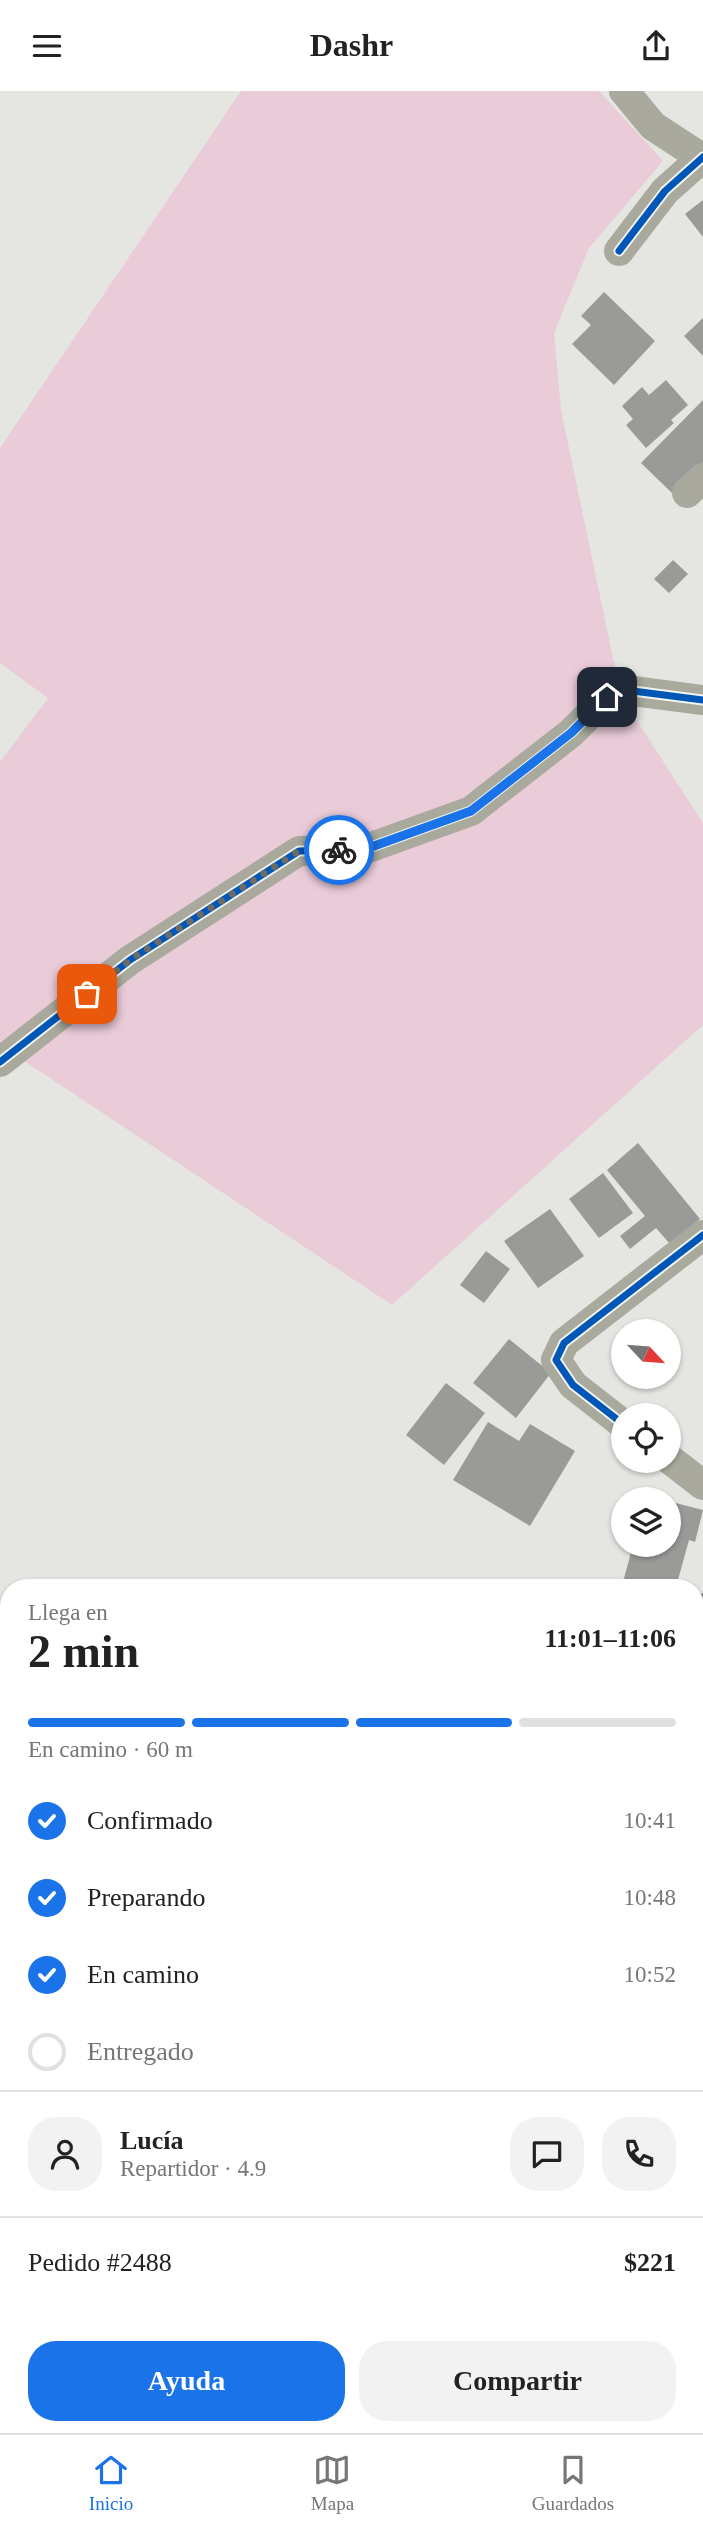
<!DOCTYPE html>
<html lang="es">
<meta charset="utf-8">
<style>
body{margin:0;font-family:Georgia,serif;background:#f2f2f2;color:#222;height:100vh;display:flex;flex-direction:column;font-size:26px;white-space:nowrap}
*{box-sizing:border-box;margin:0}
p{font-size:23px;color:#767676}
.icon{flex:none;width:38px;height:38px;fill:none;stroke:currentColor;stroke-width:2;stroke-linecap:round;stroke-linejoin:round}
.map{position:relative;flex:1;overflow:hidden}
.sheet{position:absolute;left:0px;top:1488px;width:704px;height:856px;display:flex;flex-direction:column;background:#fff;border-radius:28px 28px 0 0;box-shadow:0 2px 5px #0004}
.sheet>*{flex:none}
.needle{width:46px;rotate:116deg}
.tools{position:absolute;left:611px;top:1228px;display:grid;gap:14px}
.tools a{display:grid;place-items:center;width:70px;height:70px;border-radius:50%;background:#fff;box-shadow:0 2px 5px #0004;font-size:35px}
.pin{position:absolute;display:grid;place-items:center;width:60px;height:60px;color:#fff;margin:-30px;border-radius:14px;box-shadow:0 4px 10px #0006}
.courier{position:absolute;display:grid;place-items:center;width:70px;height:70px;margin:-35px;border:5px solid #1a73e8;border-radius:50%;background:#fff;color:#222;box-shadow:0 2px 9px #0007}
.headline em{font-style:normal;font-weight:800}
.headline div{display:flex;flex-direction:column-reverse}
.headline{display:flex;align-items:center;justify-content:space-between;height:119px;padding:0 28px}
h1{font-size:46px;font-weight:800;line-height:52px}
.bar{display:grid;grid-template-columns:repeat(4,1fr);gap:10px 7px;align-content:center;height:84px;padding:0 28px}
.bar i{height:9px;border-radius:5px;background:#e0e0e0}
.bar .on{background:#1a73e8}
.bar p{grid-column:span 4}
.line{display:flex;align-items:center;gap:18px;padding:0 28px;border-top:2px solid #e0e0e0}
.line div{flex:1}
.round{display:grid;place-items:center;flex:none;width:74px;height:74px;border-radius:28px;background:#f2f2f2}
ol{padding:0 28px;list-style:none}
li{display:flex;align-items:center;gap:21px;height:77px}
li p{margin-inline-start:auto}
li .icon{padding:7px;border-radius:50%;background:#1a73e8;color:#fff;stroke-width:4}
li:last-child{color:#767676}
li i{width:38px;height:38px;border:4px solid #e0e0e0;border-radius:50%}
.cta{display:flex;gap:14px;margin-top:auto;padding:14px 28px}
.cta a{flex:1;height:80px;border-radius:28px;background:#1a73e8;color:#fff;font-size:28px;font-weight:800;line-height:80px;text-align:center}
.cta a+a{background:#f2f2f2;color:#222}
header{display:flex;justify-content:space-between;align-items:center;height:91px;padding:0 28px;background:#fff;font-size:32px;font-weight:800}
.tabs{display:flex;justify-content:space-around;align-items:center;height:98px;border-top:2px solid #e0e0e0;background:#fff;font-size:19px;color:#767676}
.tabs a{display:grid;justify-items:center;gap:4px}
.tabs .on{color:#1a73e8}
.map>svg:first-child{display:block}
</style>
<header><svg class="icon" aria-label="menu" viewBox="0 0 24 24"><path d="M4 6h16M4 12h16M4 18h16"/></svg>Dashr<svg class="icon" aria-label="share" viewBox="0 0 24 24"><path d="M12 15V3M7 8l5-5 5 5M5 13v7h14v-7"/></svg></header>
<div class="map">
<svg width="703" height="2342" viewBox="0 0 703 2342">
<rect width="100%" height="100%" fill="#e5e6e2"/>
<path fill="#eaccd9" d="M241,0H599L663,70L589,157L554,242L561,319L621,605L703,732V934L392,1214L0,954V671L48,607L0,572V357Z"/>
<g fill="#9a9b98">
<path d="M703,109V146L685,123Z"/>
<path d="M604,201L655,250L614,294L572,253L591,234L581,225Z"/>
<path d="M703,227V265L684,245Z"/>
<path d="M666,289L688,314L671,329L674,332L646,357L626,334L633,328L622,315L642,296L649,304Z"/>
<path d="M703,309V374L674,404L641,372Z"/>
<path d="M673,469L688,483L669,502L654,488Z"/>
<path d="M638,1052L700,1128L670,1153L656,1137L630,1158L620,1145L645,1125L607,1079Z"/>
<path d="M603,1082L633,1122L599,1147L569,1108Z"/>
<path d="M550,1118L584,1165L538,1197L504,1150Z"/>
<path d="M486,1160L510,1178L484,1212L460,1194Z"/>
<path d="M509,1248L551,1282L516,1327L473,1292Z"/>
<path d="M446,1292L485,1322L444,1374L406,1344Z"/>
<path d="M488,1331L519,1350L530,1333L575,1360L530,1435L453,1389Z"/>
<path d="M668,1410L703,1419L695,1451L689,1449L676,1496H643L623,1491L633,1454H668Z"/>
<path d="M703,1502V1558L695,1562V1505Z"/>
<path d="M703,1589V1626L695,1629V1591Z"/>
</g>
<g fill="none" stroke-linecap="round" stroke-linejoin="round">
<g stroke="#a9aa9d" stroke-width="30">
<path d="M624,0L653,35L702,67"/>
<path d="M619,160L665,100L703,66"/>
<path d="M687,402L703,387"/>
<path d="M0,971L130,869L299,760L363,759L471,720L571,642L607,606L633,600L703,609"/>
<path d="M623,1333L573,1294L556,1269L564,1252L703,1144"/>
<path d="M668,1367L703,1394"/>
</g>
<g stroke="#f3f4ef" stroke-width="11">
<g id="cycleway">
<path d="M619,160L665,100L703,66"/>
<path d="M0,971L130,869L299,760L363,759L471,720L571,642L607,606L633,600L703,609"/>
<path d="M623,1333L573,1294L556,1269L564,1252L703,1144"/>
</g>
</g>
<use href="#cycleway" stroke="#0057b8" stroke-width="7"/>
</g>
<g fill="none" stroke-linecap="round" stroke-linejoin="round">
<path stroke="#6b6b68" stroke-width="7" stroke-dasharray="0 12.6" d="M87,903L130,869L299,760L339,759"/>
<path stroke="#1a73e8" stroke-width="9" d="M339,759H363L471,720L571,642L607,606"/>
</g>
</svg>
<div class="tools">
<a><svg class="needle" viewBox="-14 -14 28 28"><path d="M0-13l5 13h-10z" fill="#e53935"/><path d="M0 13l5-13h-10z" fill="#767676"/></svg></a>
<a><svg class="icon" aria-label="locate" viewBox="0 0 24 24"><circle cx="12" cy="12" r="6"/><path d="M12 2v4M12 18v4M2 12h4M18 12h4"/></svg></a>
<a><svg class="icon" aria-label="layers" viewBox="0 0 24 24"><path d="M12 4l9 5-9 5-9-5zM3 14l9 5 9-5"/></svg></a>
</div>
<div class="pin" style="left:87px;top:903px;background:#ea580c"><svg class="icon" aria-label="bag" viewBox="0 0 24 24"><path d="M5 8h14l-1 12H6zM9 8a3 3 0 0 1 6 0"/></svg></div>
<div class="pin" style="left:607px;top:606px;background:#1f2937"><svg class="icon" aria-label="home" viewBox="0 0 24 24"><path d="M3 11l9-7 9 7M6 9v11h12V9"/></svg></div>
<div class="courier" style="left:339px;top:759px"><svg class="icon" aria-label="bike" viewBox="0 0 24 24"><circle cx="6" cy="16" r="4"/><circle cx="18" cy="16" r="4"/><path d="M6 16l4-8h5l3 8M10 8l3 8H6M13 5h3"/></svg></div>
<section class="sheet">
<div class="headline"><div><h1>2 min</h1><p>Llega en</p></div><em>11:01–11:06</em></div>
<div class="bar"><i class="on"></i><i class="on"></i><i class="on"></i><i></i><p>En camino · 60 m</p></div>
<ol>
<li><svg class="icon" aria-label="check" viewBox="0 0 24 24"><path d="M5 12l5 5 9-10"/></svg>Confirmado<p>10:41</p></li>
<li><svg class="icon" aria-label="check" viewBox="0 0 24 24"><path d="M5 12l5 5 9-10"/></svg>Preparando<p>10:48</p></li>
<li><svg class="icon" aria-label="check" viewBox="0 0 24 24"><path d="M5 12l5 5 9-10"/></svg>En camino<p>10:52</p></li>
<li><i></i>Entregado</li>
</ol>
<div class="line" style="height:126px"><a class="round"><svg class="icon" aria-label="person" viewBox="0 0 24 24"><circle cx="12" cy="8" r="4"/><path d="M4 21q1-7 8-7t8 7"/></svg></a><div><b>Lucía</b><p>Repartidor · 4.9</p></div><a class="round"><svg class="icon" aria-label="chat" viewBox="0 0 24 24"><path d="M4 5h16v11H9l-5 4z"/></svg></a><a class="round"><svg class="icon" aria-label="phone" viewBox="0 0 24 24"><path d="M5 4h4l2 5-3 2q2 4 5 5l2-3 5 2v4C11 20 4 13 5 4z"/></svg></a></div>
<div class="line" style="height:91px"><div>Pedido #2488</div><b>$221</b></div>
<div class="cta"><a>Ayuda</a><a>Compartir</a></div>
</section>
</div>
<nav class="tabs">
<a class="on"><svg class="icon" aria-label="home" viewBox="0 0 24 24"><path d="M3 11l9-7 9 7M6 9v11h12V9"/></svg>Inicio</a>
<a><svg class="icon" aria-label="map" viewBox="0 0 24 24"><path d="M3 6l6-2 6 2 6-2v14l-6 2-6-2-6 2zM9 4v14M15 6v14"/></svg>Mapa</a>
<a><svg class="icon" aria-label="saved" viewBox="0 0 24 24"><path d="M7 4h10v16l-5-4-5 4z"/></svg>Guardados</a>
</nav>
